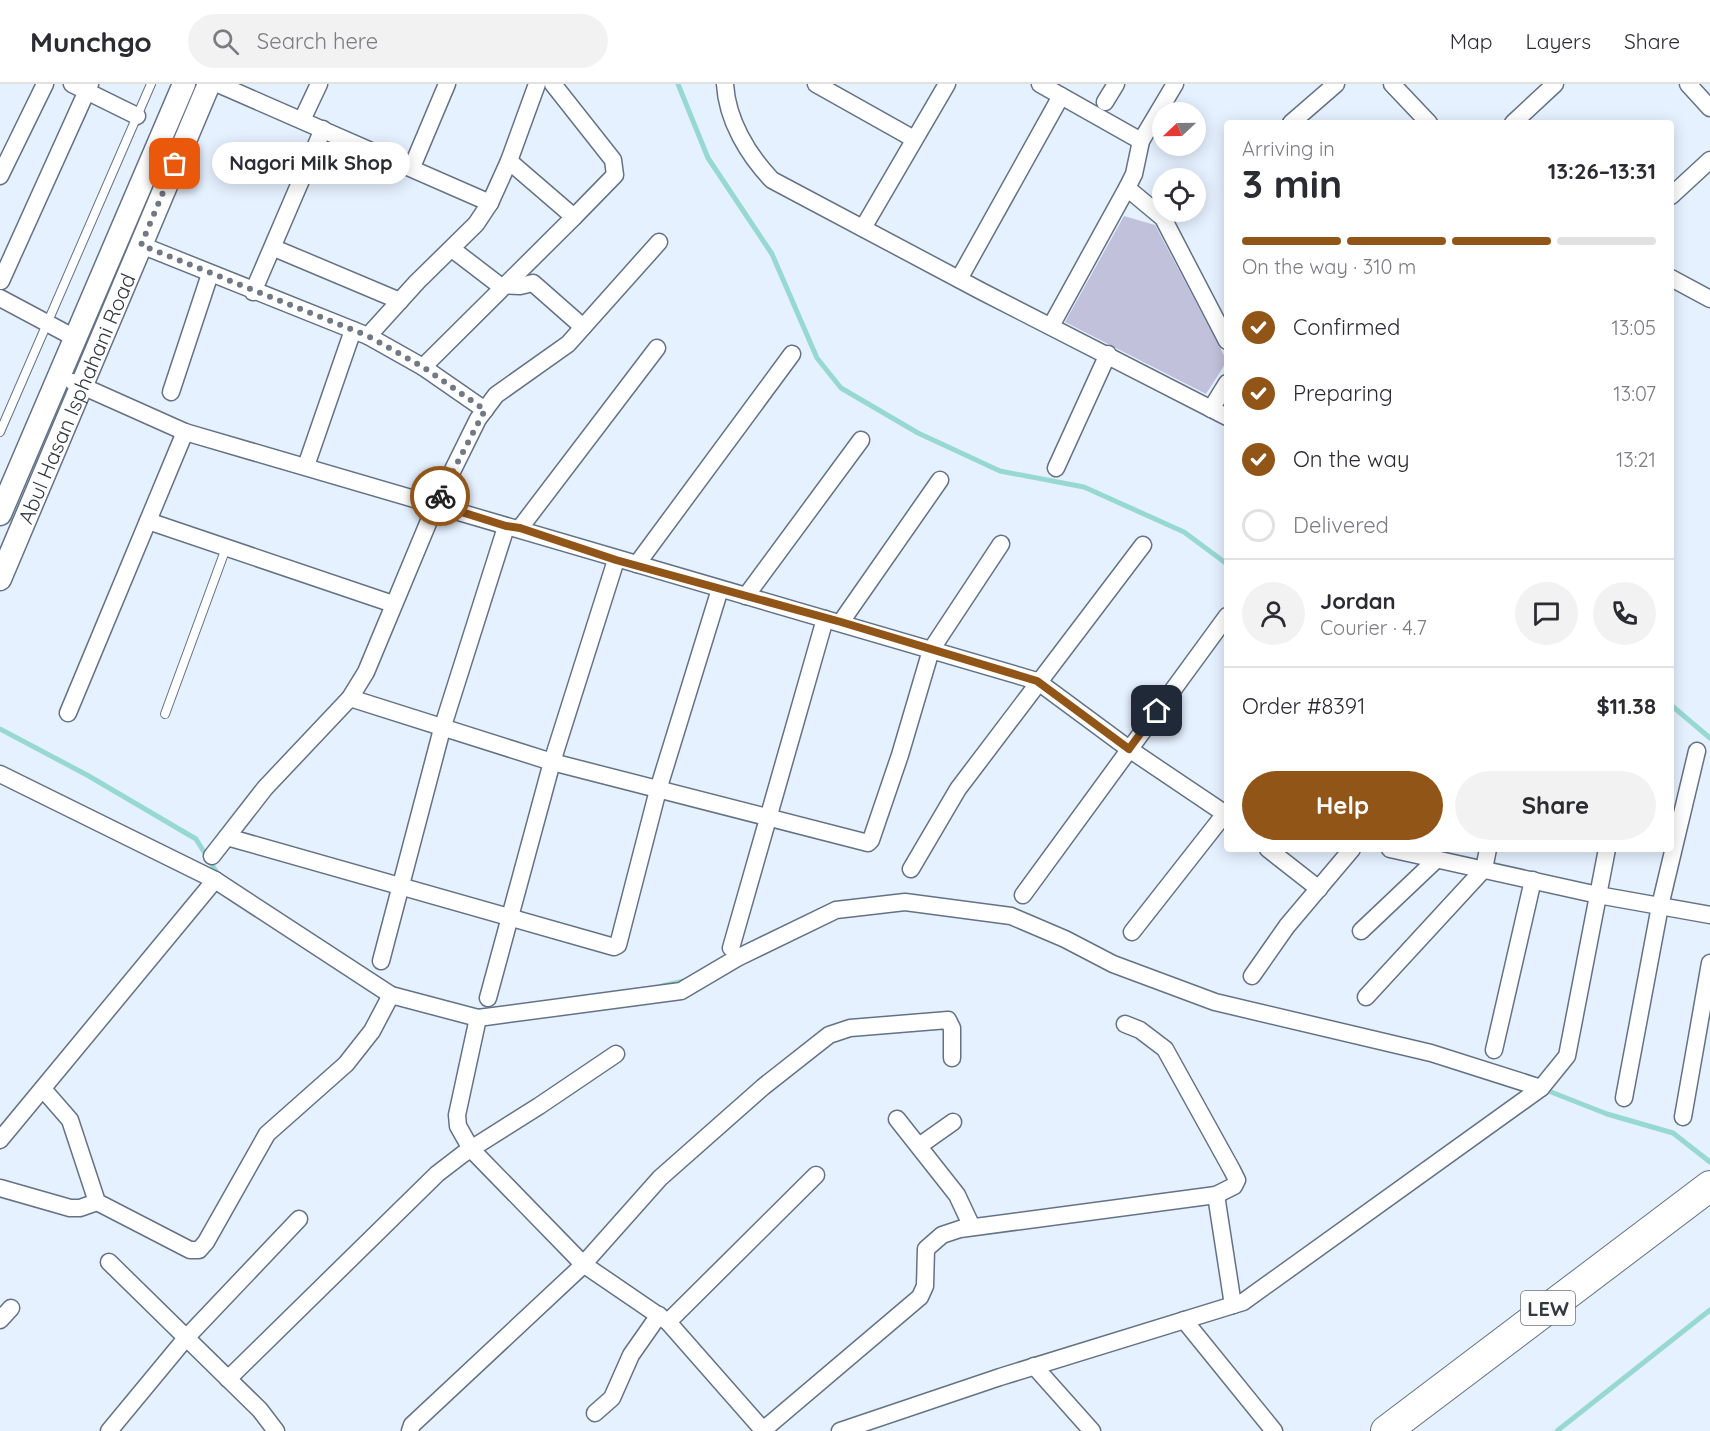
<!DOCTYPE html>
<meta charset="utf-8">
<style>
body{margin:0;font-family:Quicksand,sans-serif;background:#f2f2f3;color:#2b2b33;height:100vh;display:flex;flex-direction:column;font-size:22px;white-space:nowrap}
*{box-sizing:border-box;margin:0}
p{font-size:20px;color:#7c7c81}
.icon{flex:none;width:33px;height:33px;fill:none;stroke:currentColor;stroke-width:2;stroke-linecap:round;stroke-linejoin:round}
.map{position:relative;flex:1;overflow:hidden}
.side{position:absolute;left:1224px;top:36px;width:450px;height:732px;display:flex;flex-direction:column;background:#fff;border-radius:6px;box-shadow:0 3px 15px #0003}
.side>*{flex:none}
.needle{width:39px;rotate:248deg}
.fabs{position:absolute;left:1152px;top:18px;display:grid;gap:12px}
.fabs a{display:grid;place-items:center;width:54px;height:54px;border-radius:50%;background:#fff;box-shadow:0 3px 15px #0003;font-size:30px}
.pin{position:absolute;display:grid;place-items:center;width:51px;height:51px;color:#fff;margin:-26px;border-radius:12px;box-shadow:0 3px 9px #0006}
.courier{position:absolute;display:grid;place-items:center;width:60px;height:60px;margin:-30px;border:4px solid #925518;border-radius:50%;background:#fff;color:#222;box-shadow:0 2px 8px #0007}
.bubble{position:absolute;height:42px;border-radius:21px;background:#fff;box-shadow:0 3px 15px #0003;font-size:20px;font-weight:700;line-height:42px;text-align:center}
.summary em{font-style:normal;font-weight:700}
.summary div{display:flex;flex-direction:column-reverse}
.summary{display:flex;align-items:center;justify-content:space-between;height:102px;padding:0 18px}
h1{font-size:39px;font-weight:700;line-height:45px}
.bar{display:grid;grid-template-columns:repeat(4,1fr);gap:9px 6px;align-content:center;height:72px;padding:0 18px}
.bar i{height:8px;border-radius:4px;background:#e1e1e2}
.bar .active{background:#925518}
.bar p{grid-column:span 4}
.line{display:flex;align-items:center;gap:15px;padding:0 18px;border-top:2px solid #e1e1e2}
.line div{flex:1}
.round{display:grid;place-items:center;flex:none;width:63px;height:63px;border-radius:32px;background:#f2f2f3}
ol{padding:0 18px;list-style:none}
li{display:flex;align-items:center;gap:18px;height:66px}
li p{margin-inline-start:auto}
li .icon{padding:6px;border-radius:50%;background:#925518;color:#fff;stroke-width:4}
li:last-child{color:#7c7c81}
li i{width:33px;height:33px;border:3px solid #e1e1e2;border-radius:50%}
.action{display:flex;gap:12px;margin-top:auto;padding:12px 18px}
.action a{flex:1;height:69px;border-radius:36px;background:#925518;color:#fff;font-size:24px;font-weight:700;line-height:69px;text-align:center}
.action a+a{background:#f2f2f3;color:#2b2b33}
header{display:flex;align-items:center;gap:36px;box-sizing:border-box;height:84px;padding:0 30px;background:#fff;border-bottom:2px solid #e1e1e2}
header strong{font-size:28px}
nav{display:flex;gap:33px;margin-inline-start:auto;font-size:21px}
.search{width:420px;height:54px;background:#f2f2f3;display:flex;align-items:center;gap:15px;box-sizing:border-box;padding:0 21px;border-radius:33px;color:#7c7c81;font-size:22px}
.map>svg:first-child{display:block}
</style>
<header>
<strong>Munchgo</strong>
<div class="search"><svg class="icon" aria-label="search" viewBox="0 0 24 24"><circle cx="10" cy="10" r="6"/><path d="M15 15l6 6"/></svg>Search here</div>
<nav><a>Map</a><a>Layers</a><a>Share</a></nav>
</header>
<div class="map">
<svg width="1710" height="1347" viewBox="0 0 1710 1347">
<rect width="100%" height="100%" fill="#e6f1ff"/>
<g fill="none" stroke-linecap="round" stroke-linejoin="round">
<g stroke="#97d9d2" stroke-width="5">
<path d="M678,0L708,74L772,170L817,274L841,304L918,349L1000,387L1084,403L1184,448L1227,480"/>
<path d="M1671,621L1710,654"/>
<path d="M0,645L87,691L196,755L219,792"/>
<path d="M662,902L688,896"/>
<path d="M1546,1006L1607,1030L1673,1049L1710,1078"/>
<path d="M1557,1347L1710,1226"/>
</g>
</g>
<path fill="#c2c1db" d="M1124,132L1155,141L1227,277L1206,310L1065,238Z"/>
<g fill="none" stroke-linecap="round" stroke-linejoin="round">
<g stroke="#637286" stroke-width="10">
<g id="lane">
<path d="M0,348L151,0"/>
<path d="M165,630L226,464"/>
</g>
</g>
<g stroke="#637286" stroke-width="19">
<g id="street">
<path d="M72,0L137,32"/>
<path d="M218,0L490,119"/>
<path d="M553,0L613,76L615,91L574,133"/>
<path d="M725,0C727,36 748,71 772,96L981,207L1227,333"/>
<path d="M816,0L914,55"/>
<path d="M1040,0L1141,57"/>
<path d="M1392,0L1429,39"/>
<path d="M1688,0L1710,24"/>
<path d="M1105,18L1116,0"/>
<path d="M302,36L319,0"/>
<path d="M1291,39L1336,0"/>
<path d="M1513,39L1555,0"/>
<path d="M412,83L447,0"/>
<path d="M0,92L45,0"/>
<path d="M1127,104L1163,134L1227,257"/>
<path d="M1671,112L1710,76"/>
<path d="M863,144L947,0"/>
<path d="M141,161L368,252L417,198L476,140L490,119L509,77L537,0"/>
<path d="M274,164L400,217"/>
<path d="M452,165L499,201L520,202L533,199L583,243"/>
<path d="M1671,194L1710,215"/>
<path d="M959,195L1061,12"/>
<path d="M1,197L90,0"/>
<path d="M253,208L323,45"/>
<path d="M0,214L75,254"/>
<path d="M1051,242L1127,104L1134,90L1141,57L1175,0"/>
<path d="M368,252L423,283L574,133L509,77"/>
<path d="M423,283L485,326"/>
<path d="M73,298L185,348L1037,597L1129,665L1227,731"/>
<path d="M171,308L210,190"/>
<path d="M1211,325L1227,299"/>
<path d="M306,382L353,246"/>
<path d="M1056,384L1108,270"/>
<path d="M148,437L393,520"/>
<path d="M520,444L657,264"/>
<path d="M637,480L792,270"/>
<path d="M746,512L861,356"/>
<path d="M841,538L940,396"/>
<path d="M350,614L552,678L868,759L871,756L900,671L931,566L1001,460"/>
<path d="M68,629L185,348"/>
<path d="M0,690L215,796L391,911L478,934L681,907L737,874L836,826L905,818L1011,832L1065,855L1113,880L1215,918L1431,969L1541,1004"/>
<path d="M227,753L614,863L618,861L658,706L720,505"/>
<path d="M1268,765L1319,805"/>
<path d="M1390,765L1598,811L1710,831"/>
<path d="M212,772L265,704L350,614L366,588L436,420L478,335L496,311L568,260L659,158"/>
<path d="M911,785L958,705L1143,461"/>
<path d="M1023,811L1227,532"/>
<path d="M1361,847L1437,775"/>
<path d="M1132,848L1227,727"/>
<path d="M731,864L825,535"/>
<path d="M381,877L442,645L506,443"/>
<path d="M1252,892L1287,842L1352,765"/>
<path d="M1366,913L1484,785L1488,765"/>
<path d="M488,914L552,678L616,476"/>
<path d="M478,934L457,1031L458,1042L471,1065L583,1180L668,1238L763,1346"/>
<path d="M1494,966L1533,796"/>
<path d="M43,1005L70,1036L97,1118L190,1166H199L206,1158L267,1050L346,980L372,947L391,911"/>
<path d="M1624,1014L1660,822L1697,667"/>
<path d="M1683,1033L1710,879"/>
<path d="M897,1035L957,1111L972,1143"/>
<path d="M0,1056L215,796"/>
<path d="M919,1062L953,1038"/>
<path d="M0,1104L70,1124H80L97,1118"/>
<path d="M1216,1111L1233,1221"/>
<path d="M109,1178L260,1326L276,1347"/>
<path d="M0,1236L11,1224"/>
<path d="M1184,1236L1274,1347"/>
<path d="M668,1238L816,1091"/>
<path d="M1034,1282L1092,1347"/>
<path d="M228,1295L437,1090L463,1070L539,1022L616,970"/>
<path d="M595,1329L612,1314L631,1271L659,1231"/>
<path d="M109,1347L186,1254L299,1135"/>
<path d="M410,1347L412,1341L580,1184L660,1094L763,1003L829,951L850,944L948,936L952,944V974"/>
<path d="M762,1347L920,1213L925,1202L926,1165L942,1151L960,1145L1216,1111L1234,1102L1237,1096L1232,1086L1165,965L1140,946L1125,940"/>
<path d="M840,1347L1000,1293L1243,1218L1541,1004L1567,972L1607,765"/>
</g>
</g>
<g stroke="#637286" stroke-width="25">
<g id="secondary">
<path d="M0,430L184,0"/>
<path id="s1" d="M0,495L209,0"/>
</g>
</g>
<g stroke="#637286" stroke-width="32">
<path id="highway" d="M1386,1347L1710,1102"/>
</g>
<use href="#lane" stroke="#fff" stroke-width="8"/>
<use href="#street" stroke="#fff" stroke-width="16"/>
<use href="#secondary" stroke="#fff" stroke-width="22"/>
<use href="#highway" stroke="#fff" stroke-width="30"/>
</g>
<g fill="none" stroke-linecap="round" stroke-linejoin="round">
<path stroke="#717984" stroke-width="6" stroke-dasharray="0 10.8" d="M175,80L141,161L368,252L423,283L485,326L440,412"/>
<path stroke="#925518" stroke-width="8" d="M440,412L436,420L506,442L520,444L616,476L841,538L1037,597L1129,665L1157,627"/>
</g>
<g text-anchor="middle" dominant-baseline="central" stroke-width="6" stroke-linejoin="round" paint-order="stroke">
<rect fill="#fdfdfd" stroke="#6f7479" stroke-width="1.5" x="1521" y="1207" width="54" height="34" rx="4.5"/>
<g font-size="20" font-weight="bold" fill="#323941">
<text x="1548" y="1224">LEW</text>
</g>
<g font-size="21" fill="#323941" stroke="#fdfdfd">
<text stroke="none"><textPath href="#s1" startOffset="196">Abul Hasan Isphahani Road</textPath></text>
</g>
</g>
</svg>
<div class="fabs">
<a><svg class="needle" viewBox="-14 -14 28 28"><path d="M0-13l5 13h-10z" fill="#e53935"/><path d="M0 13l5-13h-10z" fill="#7c7c81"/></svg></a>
<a><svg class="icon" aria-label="locate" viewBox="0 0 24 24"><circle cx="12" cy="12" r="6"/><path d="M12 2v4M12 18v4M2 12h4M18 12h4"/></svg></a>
</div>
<div class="pin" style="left:175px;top:80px;background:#ea580c"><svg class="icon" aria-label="bag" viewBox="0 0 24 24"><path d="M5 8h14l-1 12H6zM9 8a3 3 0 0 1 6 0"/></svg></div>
<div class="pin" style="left:1157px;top:627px;background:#1f2937"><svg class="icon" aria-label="home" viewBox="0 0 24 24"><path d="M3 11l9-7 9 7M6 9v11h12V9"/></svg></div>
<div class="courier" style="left:440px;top:412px"><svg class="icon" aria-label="bike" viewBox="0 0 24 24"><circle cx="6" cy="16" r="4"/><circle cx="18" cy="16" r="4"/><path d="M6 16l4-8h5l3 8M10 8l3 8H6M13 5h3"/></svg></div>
<div class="bubble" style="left:212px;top:58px;width:198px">Nagori Milk Shop</div>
<section class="side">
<div class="summary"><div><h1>3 min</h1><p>Arriving in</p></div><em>13:26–13:31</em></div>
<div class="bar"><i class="active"></i><i class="active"></i><i class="active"></i><i></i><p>On the way · 310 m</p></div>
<ol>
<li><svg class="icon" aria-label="check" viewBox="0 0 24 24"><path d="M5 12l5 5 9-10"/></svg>Confirmed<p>13:05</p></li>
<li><svg class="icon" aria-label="check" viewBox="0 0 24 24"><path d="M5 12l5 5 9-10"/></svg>Preparing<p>13:07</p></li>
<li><svg class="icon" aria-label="check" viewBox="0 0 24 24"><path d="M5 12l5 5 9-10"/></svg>On the way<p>13:21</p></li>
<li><i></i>Delivered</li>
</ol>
<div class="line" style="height:108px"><a class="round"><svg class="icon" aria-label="person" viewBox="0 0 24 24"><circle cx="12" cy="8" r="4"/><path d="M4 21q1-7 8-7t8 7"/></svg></a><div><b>Jordan</b><p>Courier · 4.7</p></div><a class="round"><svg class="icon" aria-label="chat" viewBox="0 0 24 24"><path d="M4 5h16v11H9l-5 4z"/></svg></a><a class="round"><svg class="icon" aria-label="phone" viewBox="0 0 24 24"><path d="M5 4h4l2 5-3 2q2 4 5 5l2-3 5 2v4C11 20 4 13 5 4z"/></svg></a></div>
<div class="line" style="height:78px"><div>Order #8391</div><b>$11.38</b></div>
<div class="action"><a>Help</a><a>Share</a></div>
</section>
</div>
